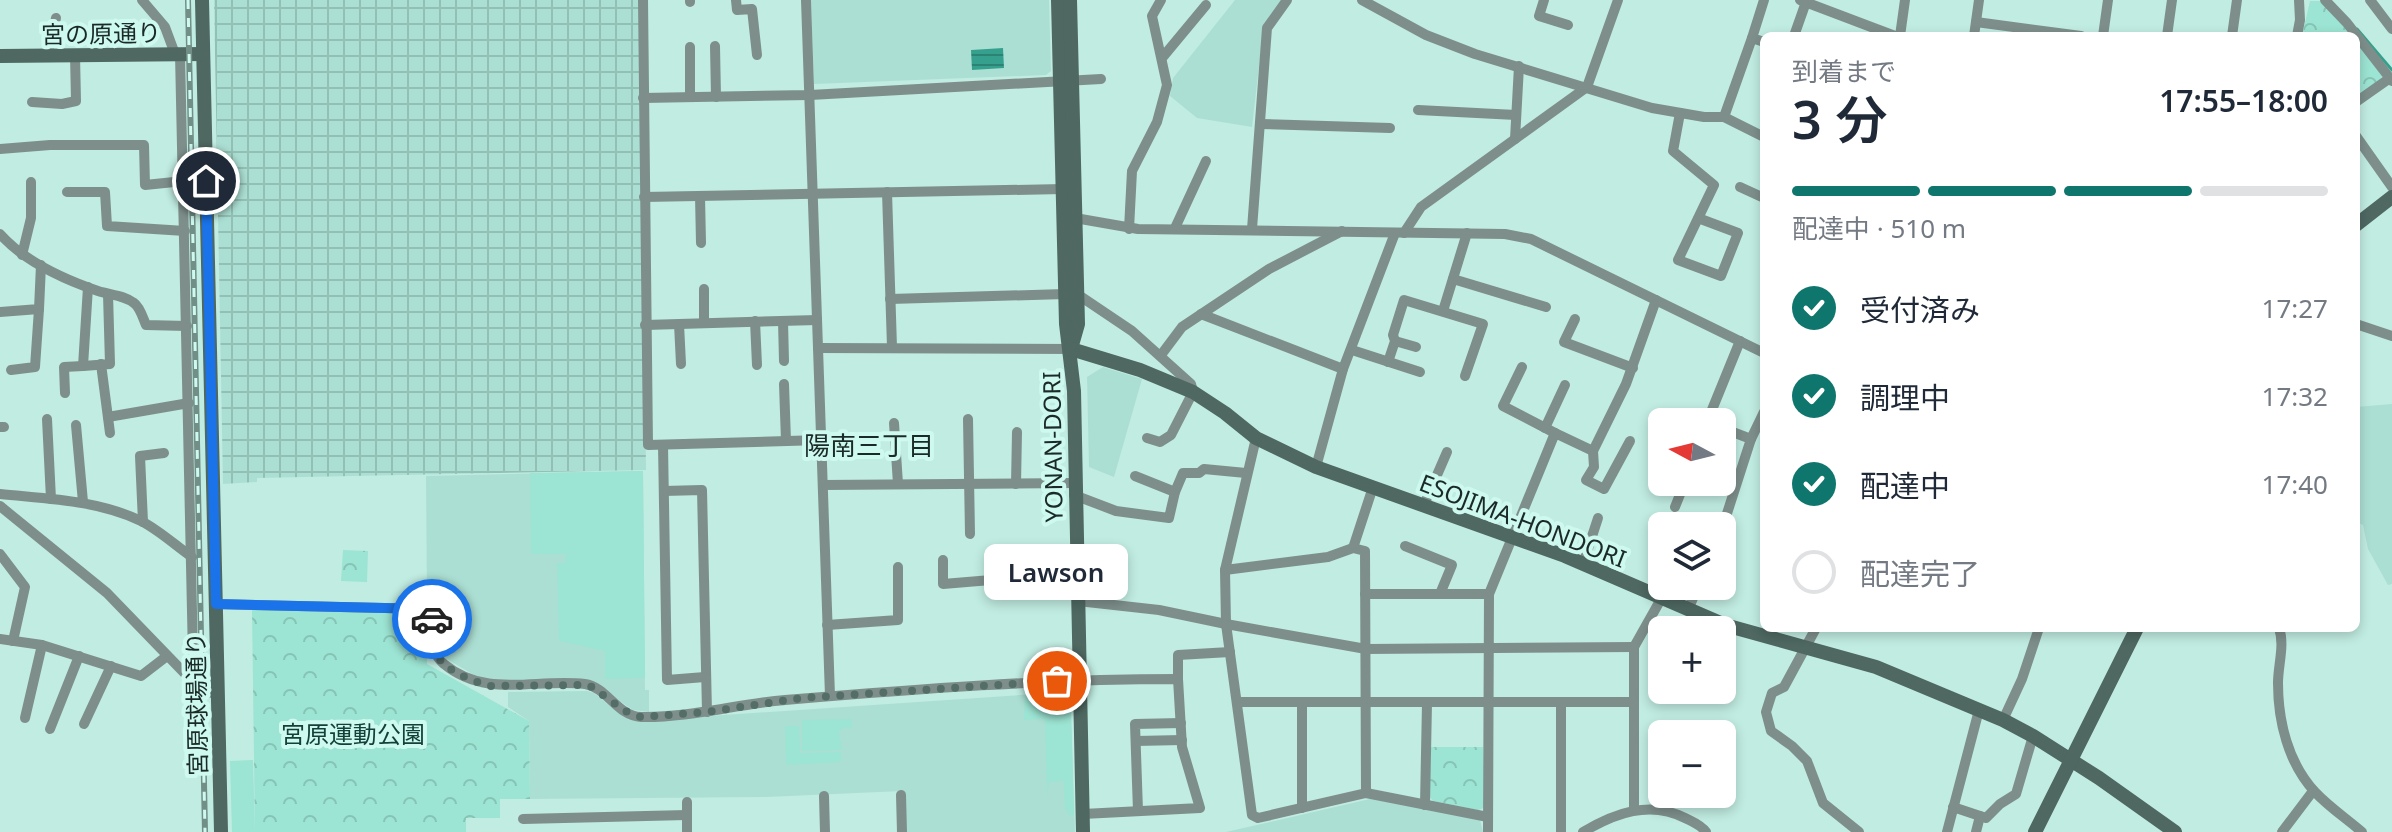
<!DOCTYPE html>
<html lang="ja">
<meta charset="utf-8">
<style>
body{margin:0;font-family:"Noto Sans","Noto Sans JP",sans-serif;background:#f2f2f3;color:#1f2937;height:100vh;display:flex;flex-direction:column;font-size:30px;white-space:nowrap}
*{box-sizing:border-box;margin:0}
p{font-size:26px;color:#747a83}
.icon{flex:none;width:44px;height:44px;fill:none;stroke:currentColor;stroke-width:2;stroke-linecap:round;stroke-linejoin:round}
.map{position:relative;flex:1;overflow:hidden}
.drawer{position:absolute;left:1760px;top:32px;width:600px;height:600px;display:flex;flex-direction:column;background:#fff;border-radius:12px;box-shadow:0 4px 12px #0003}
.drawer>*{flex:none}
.needle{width:52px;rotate:277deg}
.fabs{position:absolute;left:1648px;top:408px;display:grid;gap:16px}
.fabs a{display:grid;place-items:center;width:88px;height:88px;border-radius:12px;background:#fff;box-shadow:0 4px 12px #0003;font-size:40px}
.pin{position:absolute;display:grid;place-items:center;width:68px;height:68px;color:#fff;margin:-34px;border:4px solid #fff;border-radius:50%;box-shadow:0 2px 8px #0007}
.courier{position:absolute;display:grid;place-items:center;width:80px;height:80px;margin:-40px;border:6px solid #1a73e8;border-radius:50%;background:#fff;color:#222;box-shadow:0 2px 10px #0007}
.bubble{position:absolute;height:56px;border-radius:12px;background:#fff;box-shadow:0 4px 12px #0003;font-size:26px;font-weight:600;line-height:56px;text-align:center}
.head em{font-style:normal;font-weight:600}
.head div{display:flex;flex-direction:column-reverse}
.head{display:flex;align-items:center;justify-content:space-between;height:136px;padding:0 32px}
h1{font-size:52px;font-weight:600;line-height:60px}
.bar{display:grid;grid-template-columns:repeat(4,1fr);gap:12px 8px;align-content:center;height:96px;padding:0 32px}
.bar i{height:10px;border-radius:6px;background:#e0e1e3}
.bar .selected{background:#0f766e}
.bar p{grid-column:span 4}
ol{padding:0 32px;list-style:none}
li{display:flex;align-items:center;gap:24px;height:88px}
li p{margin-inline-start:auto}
li .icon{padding:8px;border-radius:50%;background:#0f766e;color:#fff;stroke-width:4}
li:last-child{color:#747a83}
li i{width:44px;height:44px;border:4px solid #e0e1e3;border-radius:50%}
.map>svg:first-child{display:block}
</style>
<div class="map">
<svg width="2392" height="832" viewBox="0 0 2392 832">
<defs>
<pattern id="industrial-grid" width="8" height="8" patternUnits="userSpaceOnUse" patternTransform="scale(2)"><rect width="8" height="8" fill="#acdfd3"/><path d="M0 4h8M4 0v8" fill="none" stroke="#93c0b5"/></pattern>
<pattern id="forest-crowns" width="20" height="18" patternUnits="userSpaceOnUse" patternTransform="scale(2)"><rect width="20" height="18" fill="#9ce4d3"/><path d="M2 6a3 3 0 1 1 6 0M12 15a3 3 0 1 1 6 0" fill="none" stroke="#86c4b5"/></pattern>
<pattern id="water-rules" width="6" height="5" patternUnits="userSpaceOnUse" patternTransform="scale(2)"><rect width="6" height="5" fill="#35a08d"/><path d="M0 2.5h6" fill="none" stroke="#2c8373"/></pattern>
</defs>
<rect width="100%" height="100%" fill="#c1ece1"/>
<g fill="#acdfd3">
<path d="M811,0H1049L1051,71L1046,75L814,84Z"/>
<path d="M1235,0H1282L1264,24L1252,127L1197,118L1170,96L1173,78Z"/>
<path d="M1103,367L1142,379L1114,477L1089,467L1087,377Z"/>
<path d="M2392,404V584L2388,585L2368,549L2363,525L2356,522V407Z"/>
<path d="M643,471L645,690H649V712L633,710L591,682L490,681L481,679L443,657L436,643V605L427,604L426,476Z"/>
<path d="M587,691L594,693L616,711L650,720L1065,692L1071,711L1075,832H905L902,791L767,797L530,799L529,721L508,707V692Z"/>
<path d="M1374,798L1480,820L1483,832H1226Z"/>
</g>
<path fill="url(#industrial-grid)" d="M214,0H641L646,470L257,478V482L223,484Z"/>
<g fill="#9ce4d3">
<path d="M643,471L645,678L605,679V651L559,641L557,563H565L566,554H531L530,473Z"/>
<path d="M1065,692L1071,711L1074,815H1069L1065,808L1064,781L1049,782L1047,797L1045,719L1024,720L1025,696Z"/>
<path d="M852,719L851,729L845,727L839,731L842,750L802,751V720Z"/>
<path d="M785,726H799L800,753L841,752V762L788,765L786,763Z"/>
<path d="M253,760L255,832H232L230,761Z"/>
</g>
<g fill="url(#forest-crowns)">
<path d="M2310,1H2323L2354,36H2302Z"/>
<path d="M2356,39L2383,73L2381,80L2356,96Z"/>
<path d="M343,550L368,551L367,582L341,581Z"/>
<path d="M252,610L412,613L421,616L426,621L427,664L529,721L530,799H500V818H466V832H255Z"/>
<path d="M1431,747H1483L1484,808L1478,810L1433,801L1429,796Z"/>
</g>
<path fill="url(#water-rules)" d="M1003,48L1004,68L972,70L971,50Z"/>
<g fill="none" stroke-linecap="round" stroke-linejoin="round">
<path stroke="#35a08d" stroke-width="3" d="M2357,29L2392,70"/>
<g stroke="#7e8f8b" stroke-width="10">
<path d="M142,0L165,27L175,54"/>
<path d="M643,0L648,445L821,440"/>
<path d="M690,0V2"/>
<path d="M736,0L737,10L752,9L757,55"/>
<path d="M806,0L830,696"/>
<path d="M1362,0L1426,35L1475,54L1652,108L1704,117H1724L1764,137"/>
<path d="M1544,0L1539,16L1568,25"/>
<path d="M1800,0L1895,36"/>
<path d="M2325,0L2347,23L2392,81"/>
<path d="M2370,0L2392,29"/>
<path d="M1976,22L2081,36"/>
<path d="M1794,36L1806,2"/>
<path d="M1900,36L1905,0"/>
<path d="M1974,36L1979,0"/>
<path d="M2103,36L2108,0"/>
<path d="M2167,36L2172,0"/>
<path d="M2232,36L2237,0"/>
<path d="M2297,36L2300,20L2299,0"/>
<path d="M1764,42L1752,38L1764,0"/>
<path d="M715,46L716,97"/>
<path d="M690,47V97"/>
<path d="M180,54L195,751"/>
<path d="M48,55L56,18"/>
<path d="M1162,58L1206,5"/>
<path d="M643,98L810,95L1101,79"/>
<path d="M32,102L62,104L76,101L75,55"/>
<path d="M2356,102L2390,78"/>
<path d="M1418,110L1516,115"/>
<path d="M1680,113L1673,151L1714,185L1678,260L1721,276L1738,233L1698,218"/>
<path d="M1724,117L1752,38"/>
<path d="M1260,124L1390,128"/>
<path d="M2356,136L2392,187"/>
<path d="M1515,139L1519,66"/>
<path d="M0,149L50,145H144L145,185L184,181"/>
<path d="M1740,187L1764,198"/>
<path d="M67,192H105L107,226L185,231"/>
<path d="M887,192L892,347"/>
<path d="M700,196L701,243"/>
<path d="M644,197L1063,189"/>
<path d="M1075,218L1138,229L1505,234L1531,239L1764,353"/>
<path d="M1175,228L1206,161"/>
<path d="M1129,229L1132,171L1157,122L1167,85L1152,16L1161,0"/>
<path d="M1252,229L1267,28L1287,0"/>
<path d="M1404,233L1421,207L1587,87L1618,0"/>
<path d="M0,234C24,261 63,279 98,291C110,295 124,295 134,303C140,307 143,318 146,325L187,326"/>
<path d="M22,255L31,218V182"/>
<path d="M1453,279L1546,307"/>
<path d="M704,289V323"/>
<path d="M1077,294L1132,331L1191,384L1193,392L1171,435L1160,442L1147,438"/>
<path d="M890,299L1065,294"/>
<path d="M1443,311L1467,233"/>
<path d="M0,312L39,309L41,265"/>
<path d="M1201,314L1343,369"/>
<path d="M1575,319L1564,342L1633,368"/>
<path d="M755,321L757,365"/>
<path d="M783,321L784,361"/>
<path d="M679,324L681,364"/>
<path d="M2356,324L2392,336"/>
<path d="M645,325L817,320"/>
<path d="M1395,341L1416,347"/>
<path d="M818,348L1071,349"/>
<path d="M1352,350L1420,372"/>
<path d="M1161,355L1182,327L1269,269L1342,231"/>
<path d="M1388,362L1395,341L1393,335L1404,300L1483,324L1465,376"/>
<path d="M101,364L110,433"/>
<path d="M83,366L110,364L108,294"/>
<path d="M1522,367L1503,406L1555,433"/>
<path d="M11,370L35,367L39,309"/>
<path d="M784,384L786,441"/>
<path d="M65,393L64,367L83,366L88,287"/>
<path d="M108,417L189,403"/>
<path d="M47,419L51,499"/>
<path d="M968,419L970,534"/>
<path d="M1707,422L1740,341"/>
<path d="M894,423L898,484"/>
<path d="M76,425L83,502"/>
<path d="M0,427H4"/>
<path d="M1545,428L1565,385"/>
<path d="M1722,428L1751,439L1722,529"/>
<path d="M1256,438L1225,570L1226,624L1252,815L1258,818L1366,793L1488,817"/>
<path d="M1751,439L1764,412"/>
<path d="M663,445L667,680L705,677"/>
<path d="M1593,451L1594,467L1586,480L1604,489L1630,441"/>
<path d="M1316,467L1343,369L1395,233"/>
<path d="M1135,476L1175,492"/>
<path d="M1016,484L1017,432"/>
<path d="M823,485L1074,483"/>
<path d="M664,491L702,490L707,712"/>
<path d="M0,494C48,499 97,500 141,521C159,530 176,546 192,557"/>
<path d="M1074,495L1116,511L1169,518L1175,492L1183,473H1199L1204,469L1246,473"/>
<path d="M1424,505L1447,452"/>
<path d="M0,506L107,593L195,684L218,696"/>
<path d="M1675,507L1685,482"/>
<path d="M143,522L140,456L164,453"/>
<path d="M1405,546L1452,565L1440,594"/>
<path d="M1353,548L1373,487"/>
<path d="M0,554L25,587L13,641"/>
<path d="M943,560V584L1077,573"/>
<path d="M1583,564L1598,518"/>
<path d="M1225,570L1328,557L1353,548L1365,551L1366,793"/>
<path d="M1365,594H1489"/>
<path d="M1078,601L1159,610L1226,624L1366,649L1634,647"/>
<path d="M216,604L428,609C439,626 425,649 444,664C486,699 536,678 585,684C607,687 617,716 641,717C689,718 737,704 785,700C916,689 1047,679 1178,679L1182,747L1200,808L1083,814"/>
<path d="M1688,610L1698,586"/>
<path d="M827,625L898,620V567"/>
<path d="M1816,628L1784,687L1772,693L1766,712L1771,731L1792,746L1807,761L1823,803L1859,832"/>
<path d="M2279,628C2285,645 2278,665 2278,683C2278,721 2288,763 2315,792C2329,807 2347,819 2362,832"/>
<path d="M0,639L42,645L141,676L167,656"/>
<path d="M1178,679V655L1230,652"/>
<path d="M1238,702H1633"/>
<path d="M1302,703V808"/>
<path d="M1561,703V832"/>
<path d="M25,718L42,645"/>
<path d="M2003,720L2022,679L2039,628"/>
<path d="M84,724L111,666"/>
<path d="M50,729L79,656"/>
<path d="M1136,741L1182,740"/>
<path d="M901,795L902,832"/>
<path d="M824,796L825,832"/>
<path d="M687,802V832"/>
<path d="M1425,805L1427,703"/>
<path d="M1953,807L1986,818L2000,804L2016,794L2033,736"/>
<path d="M1634,810V647L1661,599"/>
<path d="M1138,811L1135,724L1181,723"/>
<path d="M523,819L687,815"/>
<path d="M1488,832L1489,594L1555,433L1593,451L1626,384L1656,300"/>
<path d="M1583,832C1615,813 1650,800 1685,818C1693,822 1701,825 1706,832"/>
<path d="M1947,832L1979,710"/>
<path d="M1976,832L1980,816"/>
<path d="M2282,832L2313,791"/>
</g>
<g stroke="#4f6862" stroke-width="14">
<path d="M202,0L221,832"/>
<path d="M1058,0L1066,324L1074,391L1083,832"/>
<path d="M1070,0L1078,324L1072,345"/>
<path d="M0,56L203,54"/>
<path d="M2356,225L2392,197"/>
<path d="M1071,349L1140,370L1193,392L1225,413L1256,438L1316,467L1565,556L1725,625L1876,667L2003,720L2033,736L2099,778L2175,832"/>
<path d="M2035,832L2137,628"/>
</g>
<g stroke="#718f87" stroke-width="6">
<path id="rail" d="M188,0L205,832"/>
</g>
<use href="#rail" stroke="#cef9ef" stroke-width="3" stroke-dasharray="9" stroke-linecap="butt"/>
</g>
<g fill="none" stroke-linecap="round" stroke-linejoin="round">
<path stroke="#546e67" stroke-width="8" stroke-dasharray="0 14.4" d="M432,619C432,628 431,637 433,646C437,668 471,681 491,686L589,685L625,711L641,717L707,712L802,698L1057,681"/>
<path stroke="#1a73e8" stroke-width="10" d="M206,181L216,604L428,609L432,619"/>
</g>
<g text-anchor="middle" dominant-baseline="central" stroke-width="8" stroke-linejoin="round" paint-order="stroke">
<g font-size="24" fill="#1a2a26" stroke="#cef9ef">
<text transform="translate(101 33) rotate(-1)">宮の原通り</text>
<text transform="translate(1052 447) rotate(-91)">YONAN-DORI</text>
<text transform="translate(1523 520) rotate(21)">ESOJIMA-HONDORI</text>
<text transform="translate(196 704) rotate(-91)">宮原球場通り</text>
</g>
<g font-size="24" fill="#134139" stroke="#cef9ef">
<text x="353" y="733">宮原運動公園</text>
</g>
<g font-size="26" fill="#1a2a26" stroke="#cef9ef">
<text x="869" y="445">陽南三丁目</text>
</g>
</g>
</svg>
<div class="fabs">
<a><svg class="needle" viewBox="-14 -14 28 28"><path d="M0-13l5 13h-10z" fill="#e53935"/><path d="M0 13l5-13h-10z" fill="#747a83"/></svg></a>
<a><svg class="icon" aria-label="layers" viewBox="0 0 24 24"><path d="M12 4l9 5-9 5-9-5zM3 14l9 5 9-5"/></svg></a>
<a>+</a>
<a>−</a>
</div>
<div class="pin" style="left:1057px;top:681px;background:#ea580c"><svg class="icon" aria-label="bag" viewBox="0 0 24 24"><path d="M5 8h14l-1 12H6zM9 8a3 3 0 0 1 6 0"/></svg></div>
<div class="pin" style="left:206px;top:181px;background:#1f2937"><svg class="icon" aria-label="home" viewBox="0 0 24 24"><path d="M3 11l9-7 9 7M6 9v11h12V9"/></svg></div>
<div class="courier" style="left:432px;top:619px"><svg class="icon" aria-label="car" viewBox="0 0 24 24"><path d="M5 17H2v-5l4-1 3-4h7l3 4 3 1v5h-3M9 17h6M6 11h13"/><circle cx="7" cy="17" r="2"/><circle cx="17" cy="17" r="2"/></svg></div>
<div class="bubble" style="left:984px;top:544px;width:144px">Lawson</div>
<section class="drawer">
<div class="head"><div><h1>3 分</h1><p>到着まで</p></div><em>17:55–18:00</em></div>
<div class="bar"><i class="selected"></i><i class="selected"></i><i class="selected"></i><i></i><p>配達中 · 510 m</p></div>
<ol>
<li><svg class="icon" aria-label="check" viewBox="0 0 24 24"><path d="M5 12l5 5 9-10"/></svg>受付済み<p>17:27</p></li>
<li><svg class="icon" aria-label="check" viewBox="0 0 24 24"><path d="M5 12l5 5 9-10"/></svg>調理中<p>17:32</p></li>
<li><svg class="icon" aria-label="check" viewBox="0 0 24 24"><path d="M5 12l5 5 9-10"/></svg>配達中<p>17:40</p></li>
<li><i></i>配達完了</li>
</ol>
</section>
</div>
